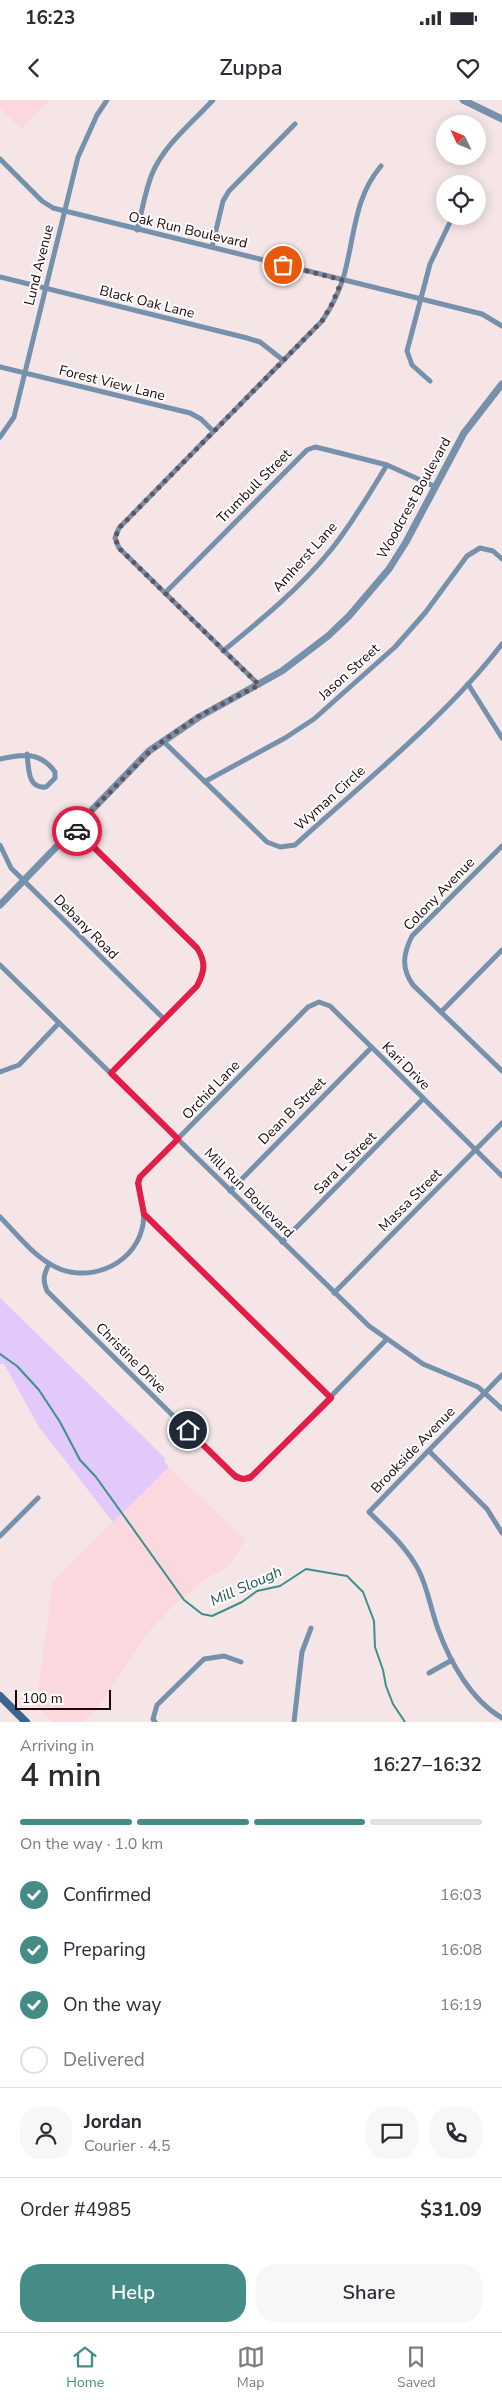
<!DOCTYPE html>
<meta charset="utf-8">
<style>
body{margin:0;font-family:"Nunito Sans",sans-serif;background:#f7f7f7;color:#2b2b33;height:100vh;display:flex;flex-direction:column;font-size:19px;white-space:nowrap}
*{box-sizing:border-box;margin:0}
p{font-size:16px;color:#7c7c81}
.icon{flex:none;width:28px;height:28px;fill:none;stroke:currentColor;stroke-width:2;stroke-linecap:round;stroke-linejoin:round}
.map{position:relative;height:1622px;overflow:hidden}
.details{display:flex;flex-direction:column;background:#fff;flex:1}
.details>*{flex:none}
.needle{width:32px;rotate:314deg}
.fabs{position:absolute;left:436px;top:15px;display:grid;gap:10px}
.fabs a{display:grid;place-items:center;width:50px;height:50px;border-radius:50%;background:#fff;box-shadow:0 2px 12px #0003;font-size:25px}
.scale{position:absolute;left:15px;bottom:12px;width:96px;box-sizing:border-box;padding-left:5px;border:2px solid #1d050a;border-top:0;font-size:14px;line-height:18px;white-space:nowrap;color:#1d050a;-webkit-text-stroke:4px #fff;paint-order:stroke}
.pin{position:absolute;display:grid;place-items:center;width:42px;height:42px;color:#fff;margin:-21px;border:2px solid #fff;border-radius:50%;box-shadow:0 1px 5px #0007}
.courier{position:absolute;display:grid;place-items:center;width:50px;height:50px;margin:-25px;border:4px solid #e11d48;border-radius:50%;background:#fff;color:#222;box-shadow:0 1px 6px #0007}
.headline em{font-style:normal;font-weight:600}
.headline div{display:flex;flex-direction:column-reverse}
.headline{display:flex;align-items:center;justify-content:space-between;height:85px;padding:0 20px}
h1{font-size:32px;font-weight:600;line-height:38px}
.bar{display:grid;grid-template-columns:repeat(4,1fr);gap:8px 5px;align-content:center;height:60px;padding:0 20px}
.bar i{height:6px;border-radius:4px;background:#e1e1e2}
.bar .active{background:#468c86}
.bar p{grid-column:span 4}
.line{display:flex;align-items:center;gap:12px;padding:0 20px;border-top:1px solid #e1e1e2}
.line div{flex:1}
.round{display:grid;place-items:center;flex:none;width:52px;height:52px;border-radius:20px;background:#f7f7f7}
ol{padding:0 20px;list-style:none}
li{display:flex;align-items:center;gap:15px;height:55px}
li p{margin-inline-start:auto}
li .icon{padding:5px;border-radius:50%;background:#468c86;color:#fff;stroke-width:4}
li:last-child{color:#7c7c81}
li i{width:28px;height:28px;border:2px solid #e1e1e2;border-radius:50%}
.action{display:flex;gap:10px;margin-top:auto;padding:10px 20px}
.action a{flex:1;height:58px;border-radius:20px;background:#468c86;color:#fff;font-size:20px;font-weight:600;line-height:58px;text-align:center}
.action a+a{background:#f7f7f7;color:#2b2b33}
.status{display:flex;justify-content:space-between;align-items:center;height:35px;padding:0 25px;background:#fff;direction:ltr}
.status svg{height:14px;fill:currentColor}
header{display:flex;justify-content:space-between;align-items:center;height:65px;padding:0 20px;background:#fff;font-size:22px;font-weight:600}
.menu{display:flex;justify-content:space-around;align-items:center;height:70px;border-top:1px solid #e1e1e2;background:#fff;font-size:14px;color:#7c7c81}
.menu a{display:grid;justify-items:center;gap:2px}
.menu .active{color:#468c86}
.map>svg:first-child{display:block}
</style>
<div class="status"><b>16:23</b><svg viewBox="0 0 49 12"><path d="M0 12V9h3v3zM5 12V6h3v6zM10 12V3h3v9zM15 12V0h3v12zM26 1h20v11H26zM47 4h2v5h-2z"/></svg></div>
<header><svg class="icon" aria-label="back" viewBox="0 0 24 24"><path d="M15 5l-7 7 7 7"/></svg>Zuppa<svg class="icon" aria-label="heart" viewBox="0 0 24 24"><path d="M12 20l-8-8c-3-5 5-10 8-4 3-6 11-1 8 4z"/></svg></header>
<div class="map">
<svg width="502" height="1622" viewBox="0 0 502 1622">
<rect width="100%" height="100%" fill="#f5e5e7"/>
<g fill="#fbd8de">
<path d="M0,0H50L22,29L0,8Z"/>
<path d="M169,1367L245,1440L229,1466L203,1481L172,1507L147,1534L99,1606L84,1622H53L36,1606L53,1481Z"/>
</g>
<path fill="#e2c8fb" d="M0,1198L165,1358L164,1361L169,1367L113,1422L39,1327L4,1264H0Z"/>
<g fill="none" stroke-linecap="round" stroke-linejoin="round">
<path stroke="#3a908b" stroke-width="2" d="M0,1254L17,1266L39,1290L60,1322L80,1360L96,1377L184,1500L202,1514L212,1516L242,1502L257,1491L280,1486L306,1469L347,1476L363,1492L374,1521L375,1547L383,1570L386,1586L393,1604L405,1622"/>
<g stroke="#7591ac" stroke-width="5">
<path d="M0,59L42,101L53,108L482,214L502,226"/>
<path d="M137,130C142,112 145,91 152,74C164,45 192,23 213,0"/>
<path d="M212,147L223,101L229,91L295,24"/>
<path d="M0,177L247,238L260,242L283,260"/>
<path d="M0,267L190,313L201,319L213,331"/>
<path d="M430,281L412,265L407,251L430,164L453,116"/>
<path d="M0,337L14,317L78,57L97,15L107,0"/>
<path d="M165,493L307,350L315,347L324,349L387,365L436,387"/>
<path d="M223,551C261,520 299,489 330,451C352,424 369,394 387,365"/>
<path d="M468,584L502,638"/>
<path d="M259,585L119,448L115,438L119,428L322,221C331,208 338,194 343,179C355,138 353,99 381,66"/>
<path d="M163,641L267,742L280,747L295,745C364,682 446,617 502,544"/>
<path d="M0,659C22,654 40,651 55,672V678L46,687C27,689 29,668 27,654"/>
<path d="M206,681L285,638L314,619L395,547L425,513L467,456L480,448L493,451L502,459"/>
<path d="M75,728L197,848C206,862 205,871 197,886L111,973"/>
<path d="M0,745L11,768L164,919"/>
<path d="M502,746L412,836C403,854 401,868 413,885L502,971"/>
<path d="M0,865L369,1226L423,1264L478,1287L502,1309"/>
<path d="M441,912L502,850"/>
<path d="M0,972L19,965L59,923"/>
<path d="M230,1091L371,948"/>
<path d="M144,1114L331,1298"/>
<path d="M0,1117C15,1132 31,1153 50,1164C83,1185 132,1168 142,1129C148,1110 135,1090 140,1077L308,907L319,902L330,906L502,1076"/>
<path d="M282,1142L423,999"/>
<path d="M49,1164C44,1174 42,1180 47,1191L230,1372L243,1379L255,1374L386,1240"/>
<path d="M334,1193L502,1023"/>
<path d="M502,1275L369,1412C387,1430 407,1447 419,1471C428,1489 431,1510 438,1529C450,1562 471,1600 502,1618"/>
<path d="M429,1351L487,1409L502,1433"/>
<path d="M0,1436L38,1398"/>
<path d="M429,1573L452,1560"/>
<path d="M155,1622L153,1619L157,1605L204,1559L224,1556L241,1562"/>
<path d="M294,1622L302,1552L311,1528"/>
</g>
<g stroke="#7591ac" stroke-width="7">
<path d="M463,0L502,19"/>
<path d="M0,805L149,651L199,617L282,571L328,536L349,516L389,469L406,442L464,333L502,284"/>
</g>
<path stroke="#3c668d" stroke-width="8" d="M0,1596L26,1622"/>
</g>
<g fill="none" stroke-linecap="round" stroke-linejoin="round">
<path stroke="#695357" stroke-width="5" stroke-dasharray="0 9" d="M77,731L75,728L149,652L163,641L199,616L259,585L119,448L115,438L119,428L322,221L332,204L342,180L283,165"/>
<path stroke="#e11d48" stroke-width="6" d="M77,731L197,848C206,862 205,871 197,886L111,973L178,1039L140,1077L138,1083L144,1114L331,1298L250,1378L243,1379L236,1377L188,1330"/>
</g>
<g text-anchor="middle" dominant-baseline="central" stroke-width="4" stroke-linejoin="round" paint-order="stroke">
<g font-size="14" fill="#1d050a" stroke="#fff">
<text transform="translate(188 130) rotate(13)">Oak Run Boulevard</text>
<text transform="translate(39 165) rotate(-76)">Lund Avenue</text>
<text transform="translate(147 202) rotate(14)">Black Oak Lane</text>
<text transform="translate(112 283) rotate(14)">Forest View Lane</text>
<text transform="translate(254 386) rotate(-45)">Trumbull Street</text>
<text transform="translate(414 398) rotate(-61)">Woodcrest Boulevard</text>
<text transform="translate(305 457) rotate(-48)">Amherst Lane</text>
<text transform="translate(349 572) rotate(-42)">Jason Street</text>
<text transform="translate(330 698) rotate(-42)">Wyman Circle</text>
<text transform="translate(439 794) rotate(-46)">Colony Avenue</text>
<text transform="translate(86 827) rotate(45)">Debany Road</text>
<text transform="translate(406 966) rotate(45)">Kari Drive</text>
<text transform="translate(211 990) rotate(-46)">Orchid Lane</text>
<text transform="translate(292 1011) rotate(-45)">Dean B Street</text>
<text transform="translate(345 1063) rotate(-45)">Sara L Street</text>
<text transform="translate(249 1093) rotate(45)">Mill Run Boulevard</text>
<text transform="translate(410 1100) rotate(-45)">Massa Street</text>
<text transform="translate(131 1258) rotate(45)">Christine Drive</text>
<text transform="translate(413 1350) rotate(-46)">Brookside Avenue</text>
</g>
<g font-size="15" font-style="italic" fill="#205752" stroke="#fff">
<text transform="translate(246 1486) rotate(-24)">Mill Slough</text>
</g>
</g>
</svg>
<div class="fabs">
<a><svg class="needle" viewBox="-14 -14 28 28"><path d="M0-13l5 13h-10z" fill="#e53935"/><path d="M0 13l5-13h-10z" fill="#7c7c81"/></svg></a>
<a><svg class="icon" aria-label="locate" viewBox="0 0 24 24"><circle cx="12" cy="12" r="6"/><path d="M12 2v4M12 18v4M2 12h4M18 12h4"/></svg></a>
</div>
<div class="scale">100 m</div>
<div class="pin" style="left:283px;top:165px;background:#ea580c"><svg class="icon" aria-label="bag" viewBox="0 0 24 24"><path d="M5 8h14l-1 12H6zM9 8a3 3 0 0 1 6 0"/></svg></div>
<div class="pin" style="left:188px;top:1330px;background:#1f2937"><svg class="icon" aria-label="home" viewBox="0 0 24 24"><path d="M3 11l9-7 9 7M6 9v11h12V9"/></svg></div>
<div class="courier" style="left:77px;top:731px"><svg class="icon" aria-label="car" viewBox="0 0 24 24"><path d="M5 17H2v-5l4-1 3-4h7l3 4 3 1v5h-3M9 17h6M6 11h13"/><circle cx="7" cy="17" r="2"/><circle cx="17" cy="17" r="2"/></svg></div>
</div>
<section class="details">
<div class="headline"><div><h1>4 min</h1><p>Arriving in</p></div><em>16:27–16:32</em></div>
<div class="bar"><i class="active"></i><i class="active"></i><i class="active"></i><i></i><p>On the way · 1.0 km</p></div>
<ol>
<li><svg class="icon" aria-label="check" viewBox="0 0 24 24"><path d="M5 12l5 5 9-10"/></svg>Confirmed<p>16:03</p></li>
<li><svg class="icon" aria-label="check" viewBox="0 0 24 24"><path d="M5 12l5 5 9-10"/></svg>Preparing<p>16:08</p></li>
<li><svg class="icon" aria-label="check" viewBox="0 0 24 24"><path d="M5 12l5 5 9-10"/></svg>On the way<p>16:19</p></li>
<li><i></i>Delivered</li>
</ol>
<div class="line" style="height:90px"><a class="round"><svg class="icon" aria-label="person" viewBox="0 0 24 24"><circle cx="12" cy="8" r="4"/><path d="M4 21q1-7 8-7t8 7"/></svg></a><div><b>Jordan</b><p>Courier · 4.5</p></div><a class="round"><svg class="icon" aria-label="chat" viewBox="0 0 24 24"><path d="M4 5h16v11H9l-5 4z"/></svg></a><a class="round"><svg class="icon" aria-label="phone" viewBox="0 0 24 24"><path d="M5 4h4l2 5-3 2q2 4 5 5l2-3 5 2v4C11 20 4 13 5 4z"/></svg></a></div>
<div class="line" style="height:65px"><div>Order #4985</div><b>$31.09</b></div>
<div class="action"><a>Help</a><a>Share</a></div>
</section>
<nav class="menu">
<a class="active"><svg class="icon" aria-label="home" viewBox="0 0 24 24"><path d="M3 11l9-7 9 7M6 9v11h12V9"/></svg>Home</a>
<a><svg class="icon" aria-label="map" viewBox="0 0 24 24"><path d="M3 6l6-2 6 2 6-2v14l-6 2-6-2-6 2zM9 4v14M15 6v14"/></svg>Map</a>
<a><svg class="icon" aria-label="saved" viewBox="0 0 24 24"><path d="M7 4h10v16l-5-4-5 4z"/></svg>Saved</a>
</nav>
